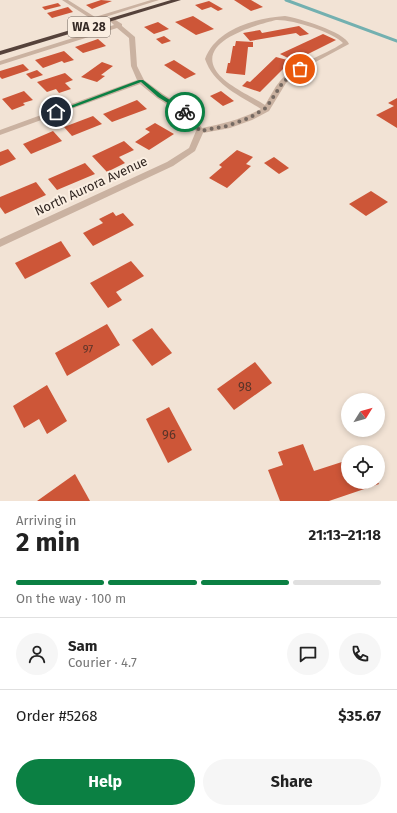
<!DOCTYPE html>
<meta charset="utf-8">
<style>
body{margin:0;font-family:"Fira Sans",sans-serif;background:#f6f6f6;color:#222;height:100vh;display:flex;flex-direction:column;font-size:15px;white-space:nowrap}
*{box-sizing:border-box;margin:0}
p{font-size:13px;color:#767676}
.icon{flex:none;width:22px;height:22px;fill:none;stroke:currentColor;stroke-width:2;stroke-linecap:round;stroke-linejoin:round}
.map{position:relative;height:501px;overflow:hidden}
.panel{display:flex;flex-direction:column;background:#fff;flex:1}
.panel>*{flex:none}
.needle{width:26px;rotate:53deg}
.fabs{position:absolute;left:341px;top:393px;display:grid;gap:8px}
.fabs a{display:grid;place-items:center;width:44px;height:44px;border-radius:50%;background:#fff;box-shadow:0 2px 6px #0003;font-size:20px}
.pin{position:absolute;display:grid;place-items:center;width:34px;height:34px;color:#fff;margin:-17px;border:2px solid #fff;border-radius:50%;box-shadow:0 1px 4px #0007}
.courier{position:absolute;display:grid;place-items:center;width:40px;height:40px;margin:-20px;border:3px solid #0b8043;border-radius:50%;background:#fff;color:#222;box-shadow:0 1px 5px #0007}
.overview em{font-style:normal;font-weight:700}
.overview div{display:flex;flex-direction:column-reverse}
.overview{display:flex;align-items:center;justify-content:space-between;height:68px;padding:0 16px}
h1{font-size:26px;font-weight:700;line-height:30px}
.bar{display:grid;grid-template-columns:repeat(4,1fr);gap:6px 4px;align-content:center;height:48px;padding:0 16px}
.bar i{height:5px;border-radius:3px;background:#e0e0e0}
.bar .active{background:#0b8043}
.bar p{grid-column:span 4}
.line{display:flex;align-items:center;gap:10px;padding:0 16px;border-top:1px solid #e0e0e0}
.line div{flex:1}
.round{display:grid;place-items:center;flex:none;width:42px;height:42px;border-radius:21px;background:#f6f6f6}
.button{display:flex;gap:8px;margin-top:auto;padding:8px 16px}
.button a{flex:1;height:46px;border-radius:24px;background:#0b8043;color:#fff;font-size:16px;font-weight:700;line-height:46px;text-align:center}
.button a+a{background:#f6f6f6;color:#222}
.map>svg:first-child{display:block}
</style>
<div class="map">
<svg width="397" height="501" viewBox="0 0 397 501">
<rect width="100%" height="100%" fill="#f2e3d5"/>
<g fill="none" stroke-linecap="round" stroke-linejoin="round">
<path stroke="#73b0b0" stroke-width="3" d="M286,0L397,41"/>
</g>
<g fill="#cd5638">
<path d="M101,0L112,1L92,9L86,5Z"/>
<path d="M234,0H251L263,7L251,11Z"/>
<path d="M209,1L223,9L218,11L211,7L202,10L195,5Z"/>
<path d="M58,3L61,6L45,10L42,7Z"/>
<path d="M68,7L73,12L52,18L47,13Z"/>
<path d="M193,16L214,29L196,35L175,22Z"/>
<path d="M158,22L169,29L154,34L144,27Z"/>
<path d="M299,26L309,34L300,36L296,33L250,41L243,33L260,30L262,33Z"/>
<path d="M323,34L336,40L294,61L280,54Z"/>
<path d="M164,36L171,41L162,44L156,39Z"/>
<path d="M98,39L106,46L83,53L75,47Z"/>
<path d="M236,41L253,42V47H248L245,75L226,73L228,63H230L233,46H235Z"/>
<path d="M64,51L74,60L64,63L62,61L43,68L35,60Z"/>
<path d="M276,57L291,61L260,92L242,86L247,81L250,82Z"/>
<path d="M174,60L196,74L185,79L164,65Z"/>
<path d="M102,62L113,66L101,75L105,76L97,82L81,77Z"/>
<path d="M23,64L29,70L2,79L0,77V71Z"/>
<path d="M37,70L43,75L31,79L26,74Z"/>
<path d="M65,73L73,80L65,83L71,89L59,93L56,89L47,92L37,82Z"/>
<path d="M24,91L33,100L23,103L25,105L12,110L2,99Z"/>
<path d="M221,91L234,101L223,106L210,96Z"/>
<path d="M397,98V128L376,115L394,106L388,103Z"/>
<path d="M137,100L147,109L112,122L103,114Z"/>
<path d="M93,116L102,124L72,136L64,127Z"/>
<path d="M155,123L174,134L149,150L135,142L150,132L145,129Z"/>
<path d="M53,131L62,141L31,154L23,144Z"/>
<path d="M124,141L134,150L119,157L125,163L107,172L92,156Z"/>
<path d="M8,149L16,159L0,166V152Z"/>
<path d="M237,150L253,157L246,164L251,166L227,188L209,178L222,167L219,165Z"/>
<path d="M274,157L289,168L279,174L264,163Z"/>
<path d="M85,163L95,174L57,190L48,179Z"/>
<path d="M36,182L46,195L5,214L0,207V197Z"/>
<path d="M371,191L388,202L366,216L349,204Z"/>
<path d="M113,212L116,216L123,213L134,225L93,246L83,233L103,223L99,219Z"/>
<path d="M61,241L71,256L25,279L15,263Z"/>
<path d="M131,261L144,276L116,292L122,300L108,308L90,283Z"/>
<path d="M107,324L120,345L67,376L55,353Z"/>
<path d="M152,328L172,353L152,366L132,340Z"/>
<path d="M255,362L272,383L234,410L217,389Z"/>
<path d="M47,385L67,421L47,434L39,419L24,428L13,406Z"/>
<path d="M169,407L192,450L168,463L146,419Z"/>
<path d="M303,444L314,471L348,460V482H378L379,484L329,501H280L268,470L283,465L278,452Z"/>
<path d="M75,474L90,501H37Z"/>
</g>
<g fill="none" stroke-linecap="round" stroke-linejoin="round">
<path fill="#cab2a1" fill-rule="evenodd" d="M62,0H68L95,17L151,0H159L99,19L102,22L99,24Z"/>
<path fill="#cab2a1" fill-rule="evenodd" d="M285,16C298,18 345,32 349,44L310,65L286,83L269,111L252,120L230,128L203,133L195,151L173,166L0,247V239L167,162L189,148L196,131L185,116L157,98L140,84L0,135V130L137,80L131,66L129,38L117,28L0,65V61L114,25L109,20L114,19L122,24V26L135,37L137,66L144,80L163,94L191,112L202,128C223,124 242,119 261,109C239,95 214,85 205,59C216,29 256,18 285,16ZM276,20C291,19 333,32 343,43C323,56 296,63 280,81C274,88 270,97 265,105C251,96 223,84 215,69C199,40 257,25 276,20Z"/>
<path fill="#55423b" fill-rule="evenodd" d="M171,0H181L0,55V51Z"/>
</g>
<path fill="#0b8043" d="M139,80H143L162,95L187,111V113H184L158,97L141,82L58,113L54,112Z"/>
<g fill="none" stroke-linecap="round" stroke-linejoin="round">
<path stroke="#766a62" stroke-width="4" stroke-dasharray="0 7.2" d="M185,112L200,131L227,126L249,118L266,108L283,82L300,69"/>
</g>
<g text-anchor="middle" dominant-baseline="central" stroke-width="4" stroke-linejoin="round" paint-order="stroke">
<g font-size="11" fill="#5a3429">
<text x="88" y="349">97</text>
</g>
<rect fill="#faeee1" stroke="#6f645d" stroke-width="1" x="68" y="17" width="42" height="20" rx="3"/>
<g font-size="12" font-weight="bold" fill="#342924">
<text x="89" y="27">WA 28</text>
</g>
<g font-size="13" fill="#342924" stroke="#faeee1">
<text transform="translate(91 186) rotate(-25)">North Aurora Avenue</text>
</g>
<g font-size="13" fill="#5a3429">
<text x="245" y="386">98</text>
<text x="169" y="434">96</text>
</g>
</g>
</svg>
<div class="fabs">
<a><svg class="needle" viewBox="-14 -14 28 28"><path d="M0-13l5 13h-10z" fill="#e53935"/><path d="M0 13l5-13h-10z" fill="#767676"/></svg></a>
<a><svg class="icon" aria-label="locate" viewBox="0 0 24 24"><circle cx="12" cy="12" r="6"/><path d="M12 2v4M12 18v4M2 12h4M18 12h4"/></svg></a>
</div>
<div class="pin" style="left:300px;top:69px;background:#ea580c"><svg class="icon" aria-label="bag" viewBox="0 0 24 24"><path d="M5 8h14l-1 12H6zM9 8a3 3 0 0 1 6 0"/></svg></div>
<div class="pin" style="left:56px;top:112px;background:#1f2937"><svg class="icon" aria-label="home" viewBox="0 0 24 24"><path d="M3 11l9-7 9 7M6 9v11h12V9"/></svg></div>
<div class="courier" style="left:185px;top:112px"><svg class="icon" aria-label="bike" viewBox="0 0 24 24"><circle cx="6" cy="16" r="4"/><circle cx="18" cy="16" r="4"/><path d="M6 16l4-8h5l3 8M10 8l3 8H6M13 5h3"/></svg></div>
</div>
<section class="panel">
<div class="overview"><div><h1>2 min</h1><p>Arriving in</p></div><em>21:13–21:18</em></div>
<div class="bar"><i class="active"></i><i class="active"></i><i class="active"></i><i></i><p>On the way · 100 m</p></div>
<div class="line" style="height:72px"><a class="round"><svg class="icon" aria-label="person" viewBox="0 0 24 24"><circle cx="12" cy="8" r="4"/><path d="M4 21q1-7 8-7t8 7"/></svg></a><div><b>Sam</b><p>Courier · 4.7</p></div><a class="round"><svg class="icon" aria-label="chat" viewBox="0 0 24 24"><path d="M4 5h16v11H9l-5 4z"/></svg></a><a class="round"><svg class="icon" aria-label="phone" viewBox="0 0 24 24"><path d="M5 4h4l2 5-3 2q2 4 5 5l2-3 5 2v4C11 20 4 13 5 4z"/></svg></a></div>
<div class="line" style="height:52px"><div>Order #5268</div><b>$35.67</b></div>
<div class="button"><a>Help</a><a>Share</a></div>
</section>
